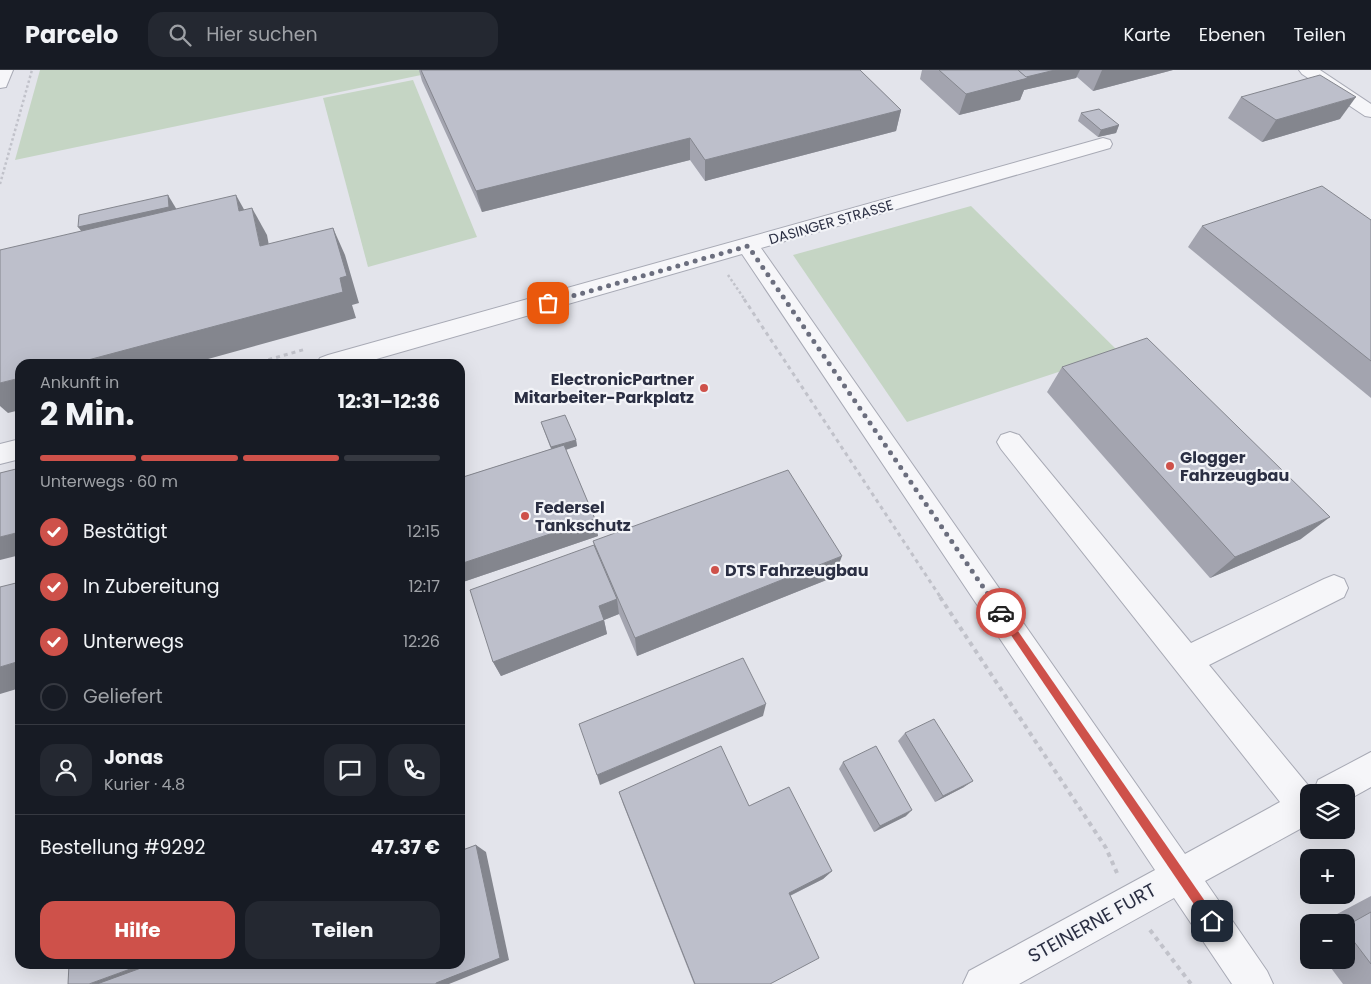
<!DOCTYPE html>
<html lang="de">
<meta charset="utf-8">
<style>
body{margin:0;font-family:Poppins,sans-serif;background:#242831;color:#f1f3f6;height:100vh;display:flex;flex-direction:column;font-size:19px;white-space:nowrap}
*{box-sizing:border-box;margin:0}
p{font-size:16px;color:#9ea1a6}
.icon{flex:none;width:28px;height:28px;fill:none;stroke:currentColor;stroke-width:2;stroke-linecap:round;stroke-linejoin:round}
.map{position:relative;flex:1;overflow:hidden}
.sheet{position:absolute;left:15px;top:289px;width:450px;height:610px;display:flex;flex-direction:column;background:#171b24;border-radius:15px;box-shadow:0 5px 20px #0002}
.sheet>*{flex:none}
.buttons{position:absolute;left:1300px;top:714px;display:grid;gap:10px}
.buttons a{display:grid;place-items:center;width:55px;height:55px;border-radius:10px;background:#171b24;box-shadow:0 5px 20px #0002;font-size:25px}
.pin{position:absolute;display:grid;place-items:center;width:42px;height:42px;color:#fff;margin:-21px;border-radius:10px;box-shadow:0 2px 8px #0006}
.courier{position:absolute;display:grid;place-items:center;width:50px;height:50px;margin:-25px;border:4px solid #ce514a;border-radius:50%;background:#fff;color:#222;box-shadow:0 1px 6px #0007}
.headline em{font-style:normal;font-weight:700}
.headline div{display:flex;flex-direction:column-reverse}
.headline{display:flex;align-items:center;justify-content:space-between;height:85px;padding:0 25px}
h1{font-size:32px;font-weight:700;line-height:38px}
.bar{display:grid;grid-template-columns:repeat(4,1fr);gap:8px 5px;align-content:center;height:60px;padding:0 25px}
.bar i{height:6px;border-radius:4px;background:#363941}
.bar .active{background:#ce514a}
.bar p{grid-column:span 4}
.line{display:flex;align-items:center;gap:12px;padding:0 25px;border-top:1px solid #363941}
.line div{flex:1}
.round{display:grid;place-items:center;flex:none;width:52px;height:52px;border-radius:15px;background:#242831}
ol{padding:0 25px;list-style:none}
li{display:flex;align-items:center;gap:15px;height:55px}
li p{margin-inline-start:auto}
li .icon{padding:5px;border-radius:50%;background:#ce514a;color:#fff;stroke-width:4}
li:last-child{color:#9ea1a6}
li i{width:28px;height:28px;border:2px solid #363941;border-radius:50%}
.button{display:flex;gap:10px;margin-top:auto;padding:10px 25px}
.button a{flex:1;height:58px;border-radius:15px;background:#ce514a;color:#fff;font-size:20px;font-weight:700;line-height:58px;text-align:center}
.button a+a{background:#242831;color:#f1f3f6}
header{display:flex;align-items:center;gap:30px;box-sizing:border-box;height:70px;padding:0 25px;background:#171b24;border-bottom:1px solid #363941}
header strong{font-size:24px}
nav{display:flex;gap:28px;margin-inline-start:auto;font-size:18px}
.search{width:350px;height:45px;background:#242831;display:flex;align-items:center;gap:12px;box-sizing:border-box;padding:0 18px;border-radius:15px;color:#9ea1a6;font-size:19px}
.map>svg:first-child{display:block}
</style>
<header>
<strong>Parcelo</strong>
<div class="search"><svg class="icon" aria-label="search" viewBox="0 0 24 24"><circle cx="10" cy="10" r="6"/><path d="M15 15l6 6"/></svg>Hier suchen</div>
<nav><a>Karte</a><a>Ebenen</a><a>Teilen</a></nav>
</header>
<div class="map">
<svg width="1371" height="914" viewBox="0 0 1371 914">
<rect width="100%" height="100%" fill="#e3e4eb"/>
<g fill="#c5d5c4">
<path d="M40,0H445L15,90Z"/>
<path d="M413,10L477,167L368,197L323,28Z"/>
<path d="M971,136L1119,282L907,352L793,185Z"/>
</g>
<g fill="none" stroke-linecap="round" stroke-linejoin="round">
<g stroke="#a8aab5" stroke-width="2">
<g id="minor">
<path d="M0,0H13L6,17L0,18Z"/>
<path d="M1299,0H1320L1371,34V47L1365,46L1302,4Z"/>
<path d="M1103,68L1110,70L1112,74L1110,78L761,178L1185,784L1280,732L1001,379L997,372L1001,365L1010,362L1019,365L1191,573L1324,509L1334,505L1344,509L1348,518L1344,527L1209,595L1312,720H1314L1318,710L1371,682V717L1346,731V722H1309V754L1205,811L1267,901L1273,914H1232L1174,828L1019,914H963L969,901L1155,800L742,184L359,294H316L320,288L328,285Z"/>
<path d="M20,369V389L0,394V374Z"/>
</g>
</g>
<g stroke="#c1c2ca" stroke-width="2.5" stroke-dasharray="2.5 2.5" stroke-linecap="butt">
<path d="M0,114L32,0"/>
<path d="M728,205L745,230"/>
</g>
<g stroke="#c1c2ca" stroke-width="3" stroke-dasharray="4 4" stroke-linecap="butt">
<path d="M744,229L941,528"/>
<path d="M253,294L306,279"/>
</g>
<g stroke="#c1c2ca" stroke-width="4" stroke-dasharray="4.5 4.5" stroke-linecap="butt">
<path d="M940,527L1106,778L1117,803"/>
<path d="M1150,860L1191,914"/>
</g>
<use href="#minor" fill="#f6f6f9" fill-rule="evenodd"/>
</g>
<g fill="#a3a4af">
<path d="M419,0H860L901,40L896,61L705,111L690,90L482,142L422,11Z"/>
<path d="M922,0H1173L1093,21L1077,7L1076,8L1024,20L1020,30L959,45L920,9Z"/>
<path d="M1241,27L1340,49L1262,72L1228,48Z"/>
<path d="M1081,43L1119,55L1116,63L1098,67L1078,51Z"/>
<path d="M1371,150V328L1188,177L1202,156Z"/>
<path d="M1062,297L1301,469L1210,508L1047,322Z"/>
<path d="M541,352L576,370L577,376L566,380L595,449L598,466L460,513V408L551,379L543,358Z"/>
<path d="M593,471L834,507L637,586L619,544L604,550L607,564L501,606L493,592L594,475Z"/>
<path d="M905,663L964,717L935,732L898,671Z"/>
<path d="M843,692L906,746L874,762L839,699Z"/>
<path d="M619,722L749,736L832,801L823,809L790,826L770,914H694L623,734Z"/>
<path d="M1371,826V914H1343L1325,890H1346V852H1322Z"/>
<path d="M1309,860V868L1305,862Z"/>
</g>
<g fill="#84868e">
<path d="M1055,0H1080L1076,8L1024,20L1020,30L959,45L966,24L1017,8Z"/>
<path d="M1102,0H1173L1093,21Z"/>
<path d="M1356,27L1340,49L1262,72L1276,50Z"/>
<path d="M901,40L896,61L705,111V90Z"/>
<path d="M1119,55L1116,63L1098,67L1101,60Z"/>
<path d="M690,68V90L482,142L476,121Z"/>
<path d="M168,125L177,140L90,172L78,157Z"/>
<path d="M236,125L251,152L239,141Z"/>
<path d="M252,138L267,165L274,203L260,176Z"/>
<path d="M333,158L345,185L359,233L352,235L356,248L190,294H73Z"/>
<path d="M20,308V340L8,343L0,336V313Z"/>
<path d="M576,370L577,376L552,384L551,377Z"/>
<path d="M1330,447L1301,469L1210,508L1235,487Z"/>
<path d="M595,449L598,466L460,513V494Z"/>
<path d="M20,462V485L0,490V467Z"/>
<path d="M842,486L834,507L637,586L635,568Z"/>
<path d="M617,529L619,544L604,550L607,564L501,606L493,592L599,536Z"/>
<path d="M20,591V618L0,624V597Z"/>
<path d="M766,634L763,646L600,715L597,705Z"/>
<path d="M973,711L964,717L935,732L943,726Z"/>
<path d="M912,740L906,746L874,762L880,756Z"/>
<path d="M476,775L486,782L509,890L449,914H436Z"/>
<path d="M832,801L823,809L783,829L789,823Z"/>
<path d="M144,894H184L129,914H89Z"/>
</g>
<g fill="#bdbfcb" stroke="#84868e">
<path d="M421,0H860L901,40L705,90L690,68L476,121Z"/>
<path d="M939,0H1018L1028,8L966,24Z"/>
<path d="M1018,0H1055L1026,7Z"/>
<path d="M1320,5L1356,27L1276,50L1241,27Z"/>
<path d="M1099,39L1119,55L1101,60L1081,43Z"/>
<path d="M1322,116L1371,150V291L1202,156Z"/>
<path d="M168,125L169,137L78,157L79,145Z"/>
<path d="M236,125L239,141L252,138L260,176L333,158L347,206L340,208L343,222L73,294H20V308L0,313V180Z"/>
<path d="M1147,268L1330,447L1235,487L1062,297Z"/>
<path d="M565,345L576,370L551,377L541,352Z"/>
<path d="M564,375L595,449L460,494V408Z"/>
<path d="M20,398V462L0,467V403Z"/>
<path d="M788,400L842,486L635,568L593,471Z"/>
<path d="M594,475L617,529L599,536L604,550L493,592L470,520Z"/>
<path d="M20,512V591L0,597V517Z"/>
<path d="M743,588L766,634L597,705L579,654Z"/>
<path d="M934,649L973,711L943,726L905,663Z"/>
<path d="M721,676L749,736L789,717L832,801L789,823L819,888L770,914H695L619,722Z"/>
<path d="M876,676L912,740L880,756L843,692Z"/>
<path d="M476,775L500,888L436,913V914H97L152,894H460V781Z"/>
<path d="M1371,842V894L1346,861V856Z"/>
<path d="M69,894H144L89,914H68Z"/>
</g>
<path fill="#ce514a" d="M1001,539L1004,541L1216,847L1217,851L1216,855L1212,856L1208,855L998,546L997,543Z"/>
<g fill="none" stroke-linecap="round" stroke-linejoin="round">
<path stroke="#6b6e7e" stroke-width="5" stroke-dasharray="0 9" d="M548,233L748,176L1001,543"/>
</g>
<g fill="#ce514a" stroke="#f3f4f8" stroke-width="2">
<circle cx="704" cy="318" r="5"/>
<circle cx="1170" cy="396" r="5"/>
<circle cx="525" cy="446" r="5"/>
<circle cx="715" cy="500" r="5"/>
</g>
<g text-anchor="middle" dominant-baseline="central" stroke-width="4.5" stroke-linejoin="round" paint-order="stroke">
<g font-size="14" fill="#2b2f43" stroke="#f3f4f8">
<text transform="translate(831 152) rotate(-16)">DASINGER STRASSE</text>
</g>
<g font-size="16" font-weight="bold" fill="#2b2f43" stroke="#f3f4f8" text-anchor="start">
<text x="694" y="309" text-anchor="end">ElectronicPartner<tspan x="694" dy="18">Mitarbeiter-Parkplatz</tspan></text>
<text x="1180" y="387">Glogger<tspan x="1180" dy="18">Fahrzeugbau</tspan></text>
<text x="535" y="437">Federsel<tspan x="535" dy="18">Tankschutz</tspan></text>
<text x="725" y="500">DTS Fahrzeugbau</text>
</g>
<g font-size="19" fill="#2b2f43" stroke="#f3f4f8">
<text transform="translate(1092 853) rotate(-29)">STEINERNE FURT</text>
</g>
</g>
</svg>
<div class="buttons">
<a><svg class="icon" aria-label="layers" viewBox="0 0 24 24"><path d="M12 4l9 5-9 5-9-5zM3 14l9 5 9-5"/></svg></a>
<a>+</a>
<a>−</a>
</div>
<div class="pin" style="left:548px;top:233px;background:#ea580c"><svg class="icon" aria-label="bag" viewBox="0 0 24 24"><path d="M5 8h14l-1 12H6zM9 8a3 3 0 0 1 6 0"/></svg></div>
<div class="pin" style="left:1212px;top:851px;background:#1f2937"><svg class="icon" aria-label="home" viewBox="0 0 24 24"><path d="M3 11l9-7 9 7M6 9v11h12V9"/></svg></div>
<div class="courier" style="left:1001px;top:543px"><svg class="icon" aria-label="car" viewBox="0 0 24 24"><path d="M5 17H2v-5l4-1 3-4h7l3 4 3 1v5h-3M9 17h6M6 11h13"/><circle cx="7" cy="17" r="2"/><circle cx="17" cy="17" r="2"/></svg></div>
<section class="sheet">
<div class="headline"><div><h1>2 Min.</h1><p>Ankunft in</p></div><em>12:31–12:36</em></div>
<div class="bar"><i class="active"></i><i class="active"></i><i class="active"></i><i></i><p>Unterwegs · 60 m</p></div>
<ol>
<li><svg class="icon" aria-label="check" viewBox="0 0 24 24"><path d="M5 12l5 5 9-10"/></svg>Bestätigt<p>12:15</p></li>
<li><svg class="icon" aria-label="check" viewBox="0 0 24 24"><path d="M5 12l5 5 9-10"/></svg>In Zubereitung<p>12:17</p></li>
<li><svg class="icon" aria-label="check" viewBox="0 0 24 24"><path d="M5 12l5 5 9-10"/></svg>Unterwegs<p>12:26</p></li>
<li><i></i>Geliefert</li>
</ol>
<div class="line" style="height:90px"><a class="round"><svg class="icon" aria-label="person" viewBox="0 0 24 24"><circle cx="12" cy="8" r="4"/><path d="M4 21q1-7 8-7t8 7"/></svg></a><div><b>Jonas</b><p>Kurier · 4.8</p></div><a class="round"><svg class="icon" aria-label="chat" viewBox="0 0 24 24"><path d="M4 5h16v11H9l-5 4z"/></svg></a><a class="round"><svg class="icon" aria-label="phone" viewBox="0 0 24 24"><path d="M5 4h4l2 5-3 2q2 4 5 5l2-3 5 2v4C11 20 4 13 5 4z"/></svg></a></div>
<div class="line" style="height:65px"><div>Bestellung #9292</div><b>47.37 €</b></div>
<div class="button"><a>Hilfe</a><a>Teilen</a></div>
</section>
</div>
